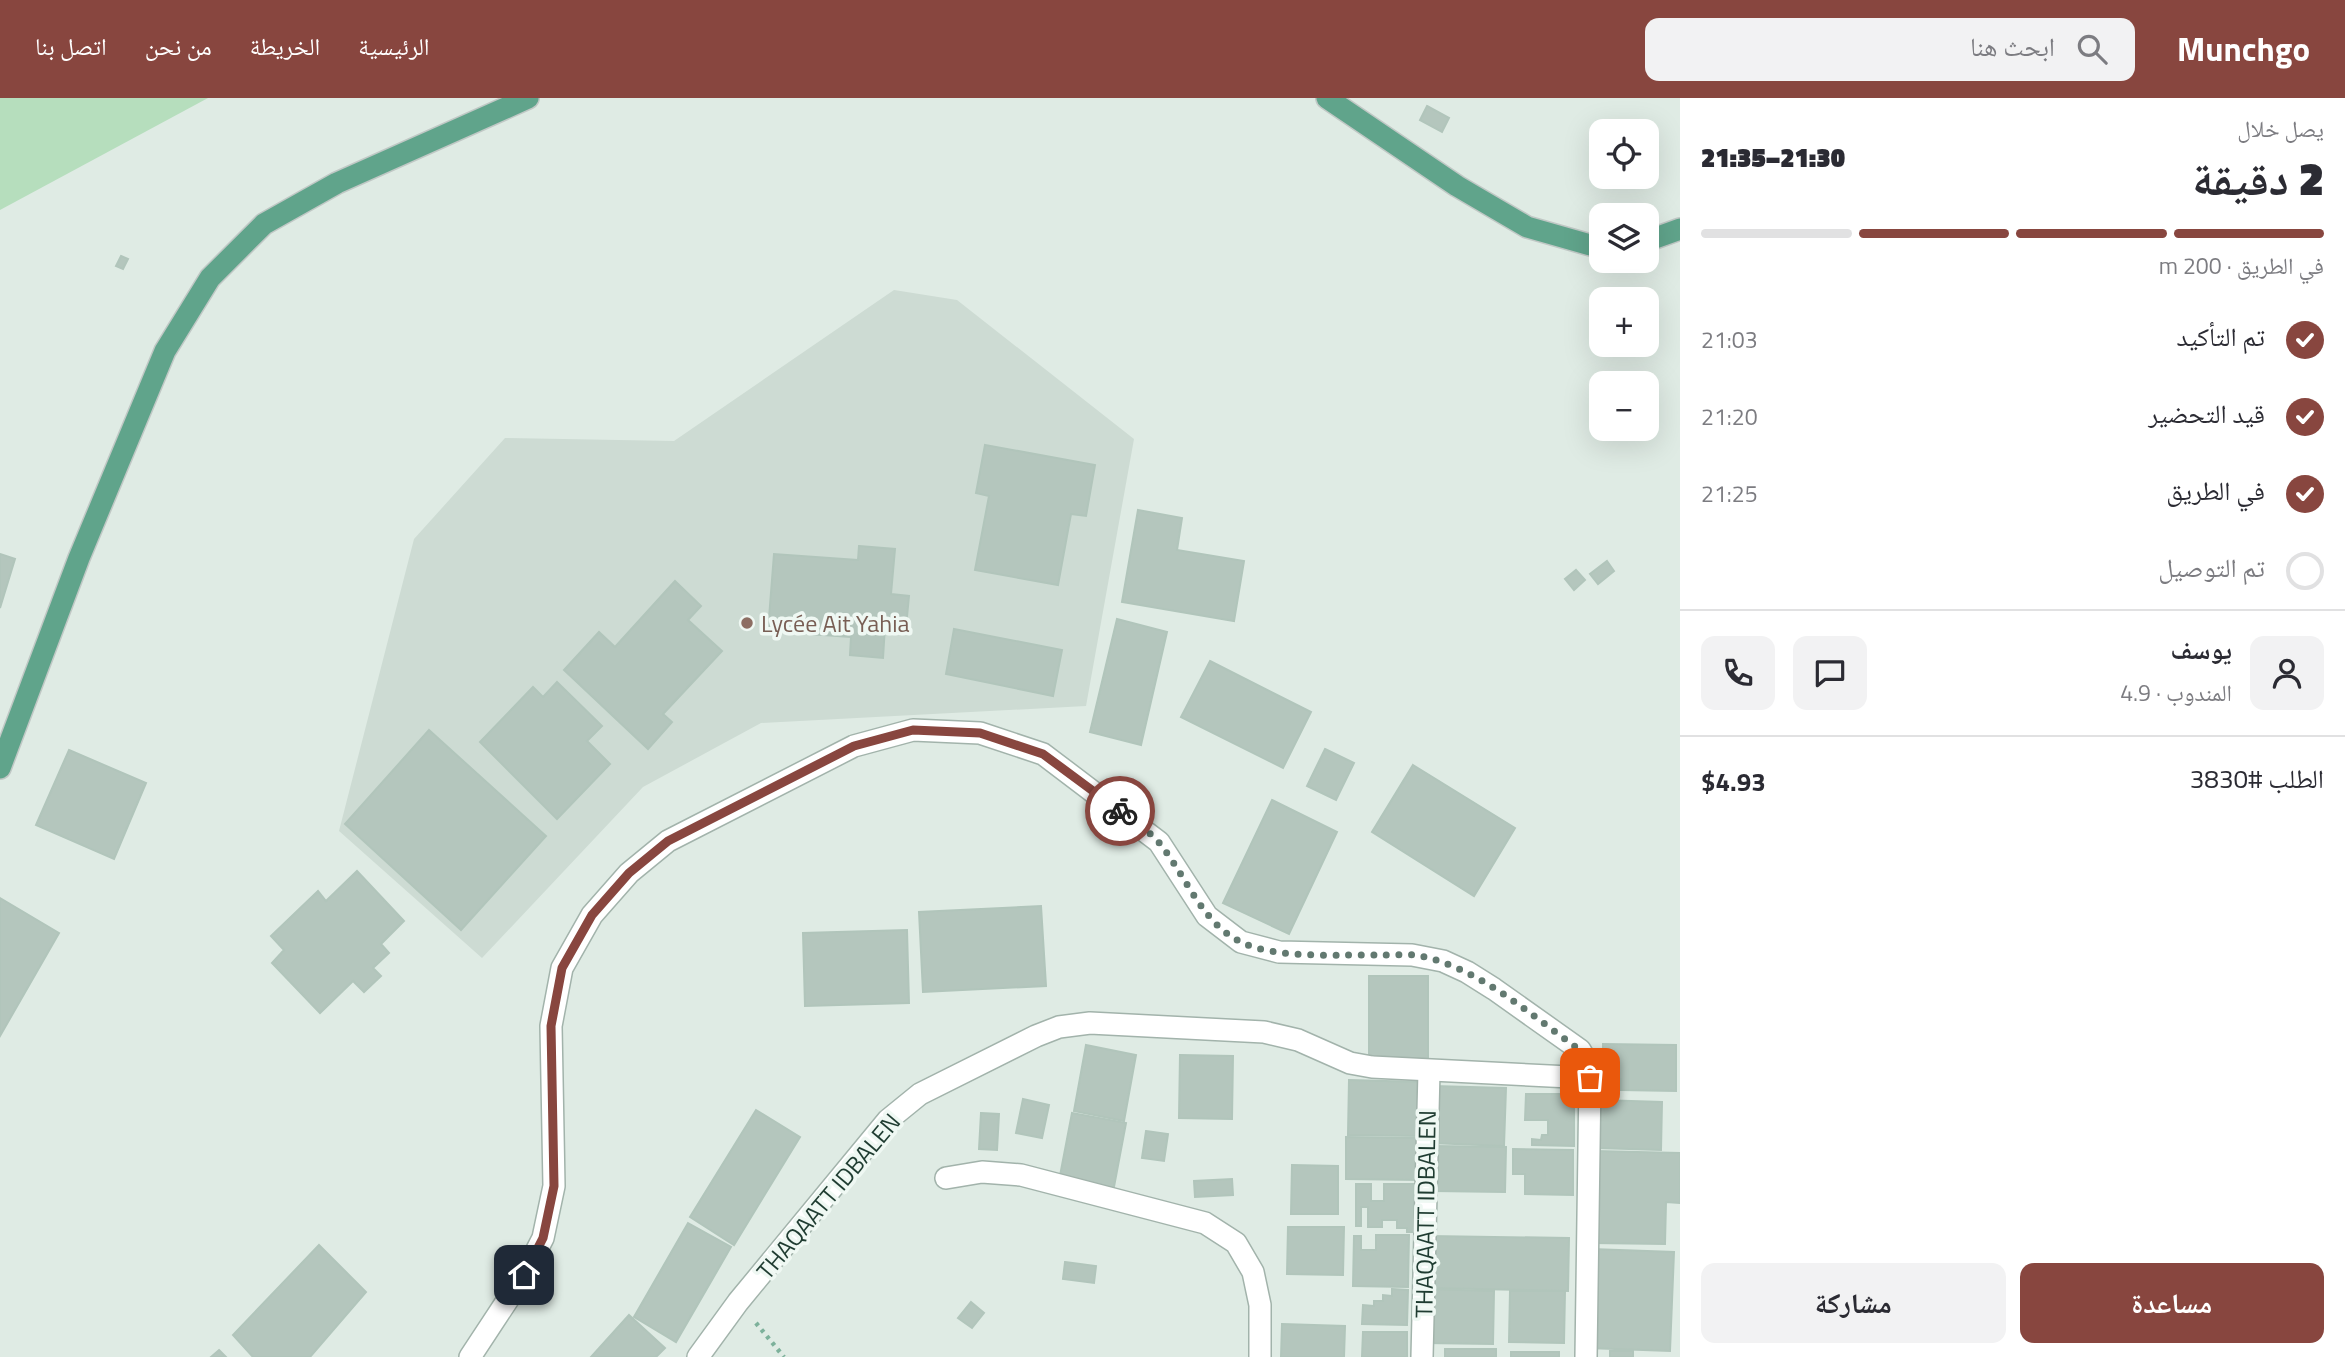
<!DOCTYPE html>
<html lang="ar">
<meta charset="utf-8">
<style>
body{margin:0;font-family:"Titillium Web","Noto Naskh Arabic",sans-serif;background:#f2f2f3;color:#2b2b33;direction:rtl;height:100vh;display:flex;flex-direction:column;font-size:26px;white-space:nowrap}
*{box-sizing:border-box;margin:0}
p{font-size:23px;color:#7c7c81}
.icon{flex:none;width:38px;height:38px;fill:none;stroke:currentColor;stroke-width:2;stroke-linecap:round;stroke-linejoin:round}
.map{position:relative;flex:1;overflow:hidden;direction:ltr}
.panel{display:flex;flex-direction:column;background:#fff;width:665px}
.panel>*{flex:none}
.tools{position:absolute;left:1589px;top:21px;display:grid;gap:14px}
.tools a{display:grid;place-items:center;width:70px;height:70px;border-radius:14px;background:#fff;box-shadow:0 7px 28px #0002;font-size:35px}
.pin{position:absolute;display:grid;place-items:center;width:60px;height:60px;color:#fff;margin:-30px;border-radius:14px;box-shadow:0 4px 10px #0006}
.courier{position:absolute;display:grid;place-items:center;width:70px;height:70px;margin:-35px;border:5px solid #88463f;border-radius:50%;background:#fff;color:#222;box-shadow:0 2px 9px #0007}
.summary em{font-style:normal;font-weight:800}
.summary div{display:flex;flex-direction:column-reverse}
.summary{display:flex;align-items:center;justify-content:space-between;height:119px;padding:0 21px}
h1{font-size:46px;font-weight:800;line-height:52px}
.bar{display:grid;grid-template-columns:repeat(4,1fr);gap:10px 7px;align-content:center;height:84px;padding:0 21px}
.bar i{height:9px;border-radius:5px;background:#e1e1e2}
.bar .current{background:#88463f}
.bar p{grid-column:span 4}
.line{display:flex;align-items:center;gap:18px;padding:0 21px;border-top:2px solid #e1e1e2}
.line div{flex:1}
.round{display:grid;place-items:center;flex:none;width:74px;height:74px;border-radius:14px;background:#f2f2f3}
ol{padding:0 21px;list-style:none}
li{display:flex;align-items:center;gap:21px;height:77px}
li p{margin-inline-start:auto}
li .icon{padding:7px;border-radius:50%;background:#88463f;color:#fff;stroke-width:4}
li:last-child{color:#7c7c81}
li i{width:38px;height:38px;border:4px solid #e1e1e2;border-radius:50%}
.action{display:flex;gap:14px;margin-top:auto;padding:14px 21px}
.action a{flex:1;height:80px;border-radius:14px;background:#88463f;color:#fff;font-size:28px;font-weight:800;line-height:80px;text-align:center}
.action a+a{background:#f2f2f3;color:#2b2b33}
header{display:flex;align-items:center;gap:42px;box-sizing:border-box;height:98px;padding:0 35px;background:#88463f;color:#fff}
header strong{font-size:33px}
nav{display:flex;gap:38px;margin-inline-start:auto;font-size:24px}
.search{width:490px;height:63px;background:#f2f2f3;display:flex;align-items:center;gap:18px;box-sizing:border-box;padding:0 24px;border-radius:14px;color:#7c7c81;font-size:26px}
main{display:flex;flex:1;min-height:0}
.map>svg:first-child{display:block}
</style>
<header>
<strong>Munchgo</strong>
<div class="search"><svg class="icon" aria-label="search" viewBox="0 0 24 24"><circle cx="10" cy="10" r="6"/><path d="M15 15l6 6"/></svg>ابحث هنا</div>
<nav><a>الرئيسية</a><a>الخريطة</a><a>من نحن</a><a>اتصل بنا</a></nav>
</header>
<main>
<section class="panel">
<div class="summary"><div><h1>2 دقيقة</h1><p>يصل خلال</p></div><em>21:30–21:35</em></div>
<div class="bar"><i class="current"></i><i class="current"></i><i class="current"></i><i></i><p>في الطريق · 200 m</p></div>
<ol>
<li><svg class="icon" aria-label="check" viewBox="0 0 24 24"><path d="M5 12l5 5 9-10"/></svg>تم التأكيد<p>21:03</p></li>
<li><svg class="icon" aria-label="check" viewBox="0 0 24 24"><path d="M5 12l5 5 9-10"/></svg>قيد التحضير<p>21:20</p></li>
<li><svg class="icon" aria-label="check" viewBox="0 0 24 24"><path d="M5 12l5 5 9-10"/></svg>في الطريق<p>21:25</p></li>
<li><i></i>تم التوصيل</li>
</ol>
<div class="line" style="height:126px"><a class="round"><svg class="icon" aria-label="person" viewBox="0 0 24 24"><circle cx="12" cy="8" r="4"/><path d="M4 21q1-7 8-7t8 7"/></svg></a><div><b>يوسف</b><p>المندوب · 4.9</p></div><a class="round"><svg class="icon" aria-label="chat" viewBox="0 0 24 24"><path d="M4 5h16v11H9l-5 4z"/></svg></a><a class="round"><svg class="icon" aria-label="phone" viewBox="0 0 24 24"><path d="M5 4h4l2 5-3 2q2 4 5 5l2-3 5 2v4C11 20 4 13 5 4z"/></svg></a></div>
<div class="line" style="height:91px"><div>الطلب #3830</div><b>$4.93</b></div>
<div class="action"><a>مساعدة</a><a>مشاركة</a></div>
</section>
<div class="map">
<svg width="1680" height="1259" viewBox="0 0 1680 1259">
<rect width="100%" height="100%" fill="#dfebe4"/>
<path fill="#cddbd3" d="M894,192L957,202L1134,341L1086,608L761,625L643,689L482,860L339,733L414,441L505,340L674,343Z"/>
<path fill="#b6debd" d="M0,0H208L0,112Z"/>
<g fill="#b4c6bd" stroke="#b1c5bb" stroke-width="2">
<path d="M1427,8L1449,20L1442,34L1420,22Z"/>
<path d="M121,158L128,161L123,171L116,168Z"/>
<path d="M985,347L1095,367L1086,418L1071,416L1058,487L975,472L989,398L976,395Z"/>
<path d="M1138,412L1182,420L1177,452L1244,463L1234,523L1122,504Z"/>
<path d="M859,448L895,451L891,496L909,498L906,529L885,528L883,560L850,557L851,539L768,533L774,456L858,462Z"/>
<path d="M0,456L15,461L0,510Z"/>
<path d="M1607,463L1614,473L1598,486L1590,476Z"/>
<path d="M1576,472L1585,482L1574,492L1565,481Z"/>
<path d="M675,483L701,508L688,522L722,553L663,616L672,624L648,651L564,572L599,534L615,549Z"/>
<path d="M1117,521L1167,534L1141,647L1090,634Z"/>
<path d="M954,531L1062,552L1053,598L946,576Z"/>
<path d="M1210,563L1311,614L1283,670L1181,619Z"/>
<path d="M557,584L602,628L587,643L610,666L557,721L480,644L533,589L543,599Z"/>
<path d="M429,632L546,738L461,832L345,726Z"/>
<path d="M1325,651L1354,665L1336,702L1307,688Z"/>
<path d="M69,652L146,685L114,761L36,727Z"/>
<path d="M1413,667L1515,730L1474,798L1372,734Z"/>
<path d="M1272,702L1337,734L1289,836L1223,805Z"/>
<path d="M357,773L404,823L381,846L389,855L373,870L381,878L364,894L353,883L320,915L272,865L284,852L271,838L318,793L326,803Z"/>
<path d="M0,800L59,835L0,938Z"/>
<path d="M1041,808L1046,888L923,894L919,814Z"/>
<path d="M907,832L909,905L805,908L803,835Z"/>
<path d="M1369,878H1428V965L1369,964Z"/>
<path d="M1603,946L1676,947V993L1621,992V981H1603Z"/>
<path d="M1086,947L1136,957L1124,1023L1074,1013Z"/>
<path d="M1180,957L1233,958L1232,1021L1179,1020Z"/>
<path d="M1349,982L1422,984L1421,1038L1348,1037Z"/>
<path d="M1433,988L1506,990L1504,1048L1431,1045Z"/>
<path d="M1526,996H1574V1048L1532,1047V1041L1541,1042L1542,1037H1548V1022H1525Z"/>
<path d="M1023,1001L1049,1007L1042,1040L1016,1035Z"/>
<path d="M1599,1002L1662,1004L1661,1052L1597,1050Z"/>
<path d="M756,1012L800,1039L734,1147L690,1119Z"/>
<path d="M981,1015L999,1016L997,1052L979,1051Z"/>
<path d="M1072,1015L1126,1025L1113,1094L1059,1083Z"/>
<path d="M1146,1033L1168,1036L1164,1063L1142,1060Z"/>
<path d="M1346,1039L1420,1040V1082L1346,1081Z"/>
<path d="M1434,1048L1506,1049L1505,1094L1434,1093Z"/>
<path d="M1513,1051L1573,1052V1097L1525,1096V1076H1513Z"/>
<path d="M1595,1053L1680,1055V1105L1666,1104L1665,1146L1593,1145Z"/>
<path d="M1292,1067L1338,1068V1116H1291Z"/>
<path d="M1232,1081L1233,1097L1195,1099L1194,1083Z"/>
<path d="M1356,1086H1371V1103H1384V1086H1414V1134H1407V1130H1397V1122H1382V1129H1368V1109H1361V1128H1356Z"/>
<path d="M688,1125L731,1149L676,1244L634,1219Z"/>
<path d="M1288,1129H1344L1343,1177L1287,1176Z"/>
<path d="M1376,1137H1409L1408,1189L1353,1188L1354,1138H1361V1152H1376Z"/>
<path d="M1429,1138L1569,1140L1568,1193L1429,1190Z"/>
<path d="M319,1147L366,1194L310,1259H253L233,1237Z"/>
<path d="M1591,1151L1674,1154L1670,1253L1588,1250Z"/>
<path d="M1065,1164L1096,1168L1094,1185L1063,1181Z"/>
<path d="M1392,1191L1408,1192L1407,1227L1362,1226L1363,1207L1374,1208V1203H1383V1197L1392,1198Z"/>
<path d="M1426,1191L1494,1193L1493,1246L1425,1245Z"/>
<path d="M1510,1193H1565L1564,1245L1509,1244Z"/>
<path d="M971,1204L984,1215L972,1230L958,1220Z"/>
<path d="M629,1217L665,1250L656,1259H591Z"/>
<path d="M1282,1226L1345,1228L1344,1259H1281Z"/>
<path d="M1363,1234H1407V1259H1362Z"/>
<rect x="1445" y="1251" width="51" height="8"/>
<path d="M219,1252L226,1259H211Z"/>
<rect x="1610" y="1253" width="23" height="6"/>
<rect x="1511" y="1254" width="48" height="5"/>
</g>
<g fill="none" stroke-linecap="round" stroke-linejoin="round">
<g stroke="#a2b3ab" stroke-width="24">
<g id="minor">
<path d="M946,1080L982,1074L1021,1077L1205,1125L1236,1145L1253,1174L1260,1207V1259"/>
<path d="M470,1259L524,1177L543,1140L554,1088L551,928L562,870L592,817L629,775L668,743L854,648L913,632L980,635L1043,656L1159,744L1207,818L1241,844L1279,854L1412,857L1443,863L1467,874L1494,891L1580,952L1587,964L1590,980L1586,1259"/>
<path d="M698,1259L738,1204L888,1022L920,996L1036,938L1059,929L1090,925L1264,934L1298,942L1350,965L1372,969L1590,980"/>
<path d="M1422,1259L1429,973"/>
</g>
</g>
<g stroke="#c0c8c5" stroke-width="24">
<g id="major">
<path d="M1327,0L1457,88L1527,129L1601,150"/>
<path d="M1647,143L1680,131"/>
<path d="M0,670L79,460L165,253L210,180L264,126L337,85L528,0"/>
</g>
</g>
<path stroke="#7db19b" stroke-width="4.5" stroke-dasharray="3.5 5" stroke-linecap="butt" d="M756,1225L784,1259"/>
<use href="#minor" stroke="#fff" stroke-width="21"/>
<use href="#major" stroke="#60a48b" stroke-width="21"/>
</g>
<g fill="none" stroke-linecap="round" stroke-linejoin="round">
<path stroke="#627970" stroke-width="7" stroke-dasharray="0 12.6" d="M1120,713C1134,724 1151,734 1161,747C1187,780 1202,825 1241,844C1278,862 1343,856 1384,857C1394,857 1405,856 1415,857C1478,868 1529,916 1580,952L1587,964L1590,980"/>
<path stroke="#88463f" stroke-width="9" d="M524,1177L543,1140L554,1088L551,928L562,870L592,817L629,775L668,743L854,648L913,632L980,635L1043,656L1120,713"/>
</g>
<circle fill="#8d6e63" stroke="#eff8f3" stroke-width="2.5" cx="747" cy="525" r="7"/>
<g text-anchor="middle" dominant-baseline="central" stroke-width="7" stroke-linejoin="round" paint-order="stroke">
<g font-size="24" fill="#785e54" stroke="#eff8f3" text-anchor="start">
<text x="761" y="525">Lycée Ait Yahia</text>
</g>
<g font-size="24" fill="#1f3c31" stroke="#eff8f3">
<text transform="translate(828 1098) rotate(-50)">THAQAATT IDBALEN</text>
<text transform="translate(1425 1116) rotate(-89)">THAQAATT IDBALEN</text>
</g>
</g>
</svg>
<div class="tools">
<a><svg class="icon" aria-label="locate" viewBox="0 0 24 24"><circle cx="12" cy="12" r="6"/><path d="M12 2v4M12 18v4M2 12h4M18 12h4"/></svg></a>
<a><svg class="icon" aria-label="layers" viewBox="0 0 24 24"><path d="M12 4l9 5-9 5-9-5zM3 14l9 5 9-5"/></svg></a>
<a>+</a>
<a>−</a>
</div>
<div class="pin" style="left:1590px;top:980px;background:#ea580c"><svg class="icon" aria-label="bag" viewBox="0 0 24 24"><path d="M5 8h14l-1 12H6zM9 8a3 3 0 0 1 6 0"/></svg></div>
<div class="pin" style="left:524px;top:1177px;background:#1f2937"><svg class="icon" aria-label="home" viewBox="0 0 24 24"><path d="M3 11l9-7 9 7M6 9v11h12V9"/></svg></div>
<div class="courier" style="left:1120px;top:713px"><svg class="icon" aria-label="bike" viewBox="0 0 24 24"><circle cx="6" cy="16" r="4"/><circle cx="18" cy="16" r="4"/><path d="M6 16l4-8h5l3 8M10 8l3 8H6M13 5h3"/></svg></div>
</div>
</main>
